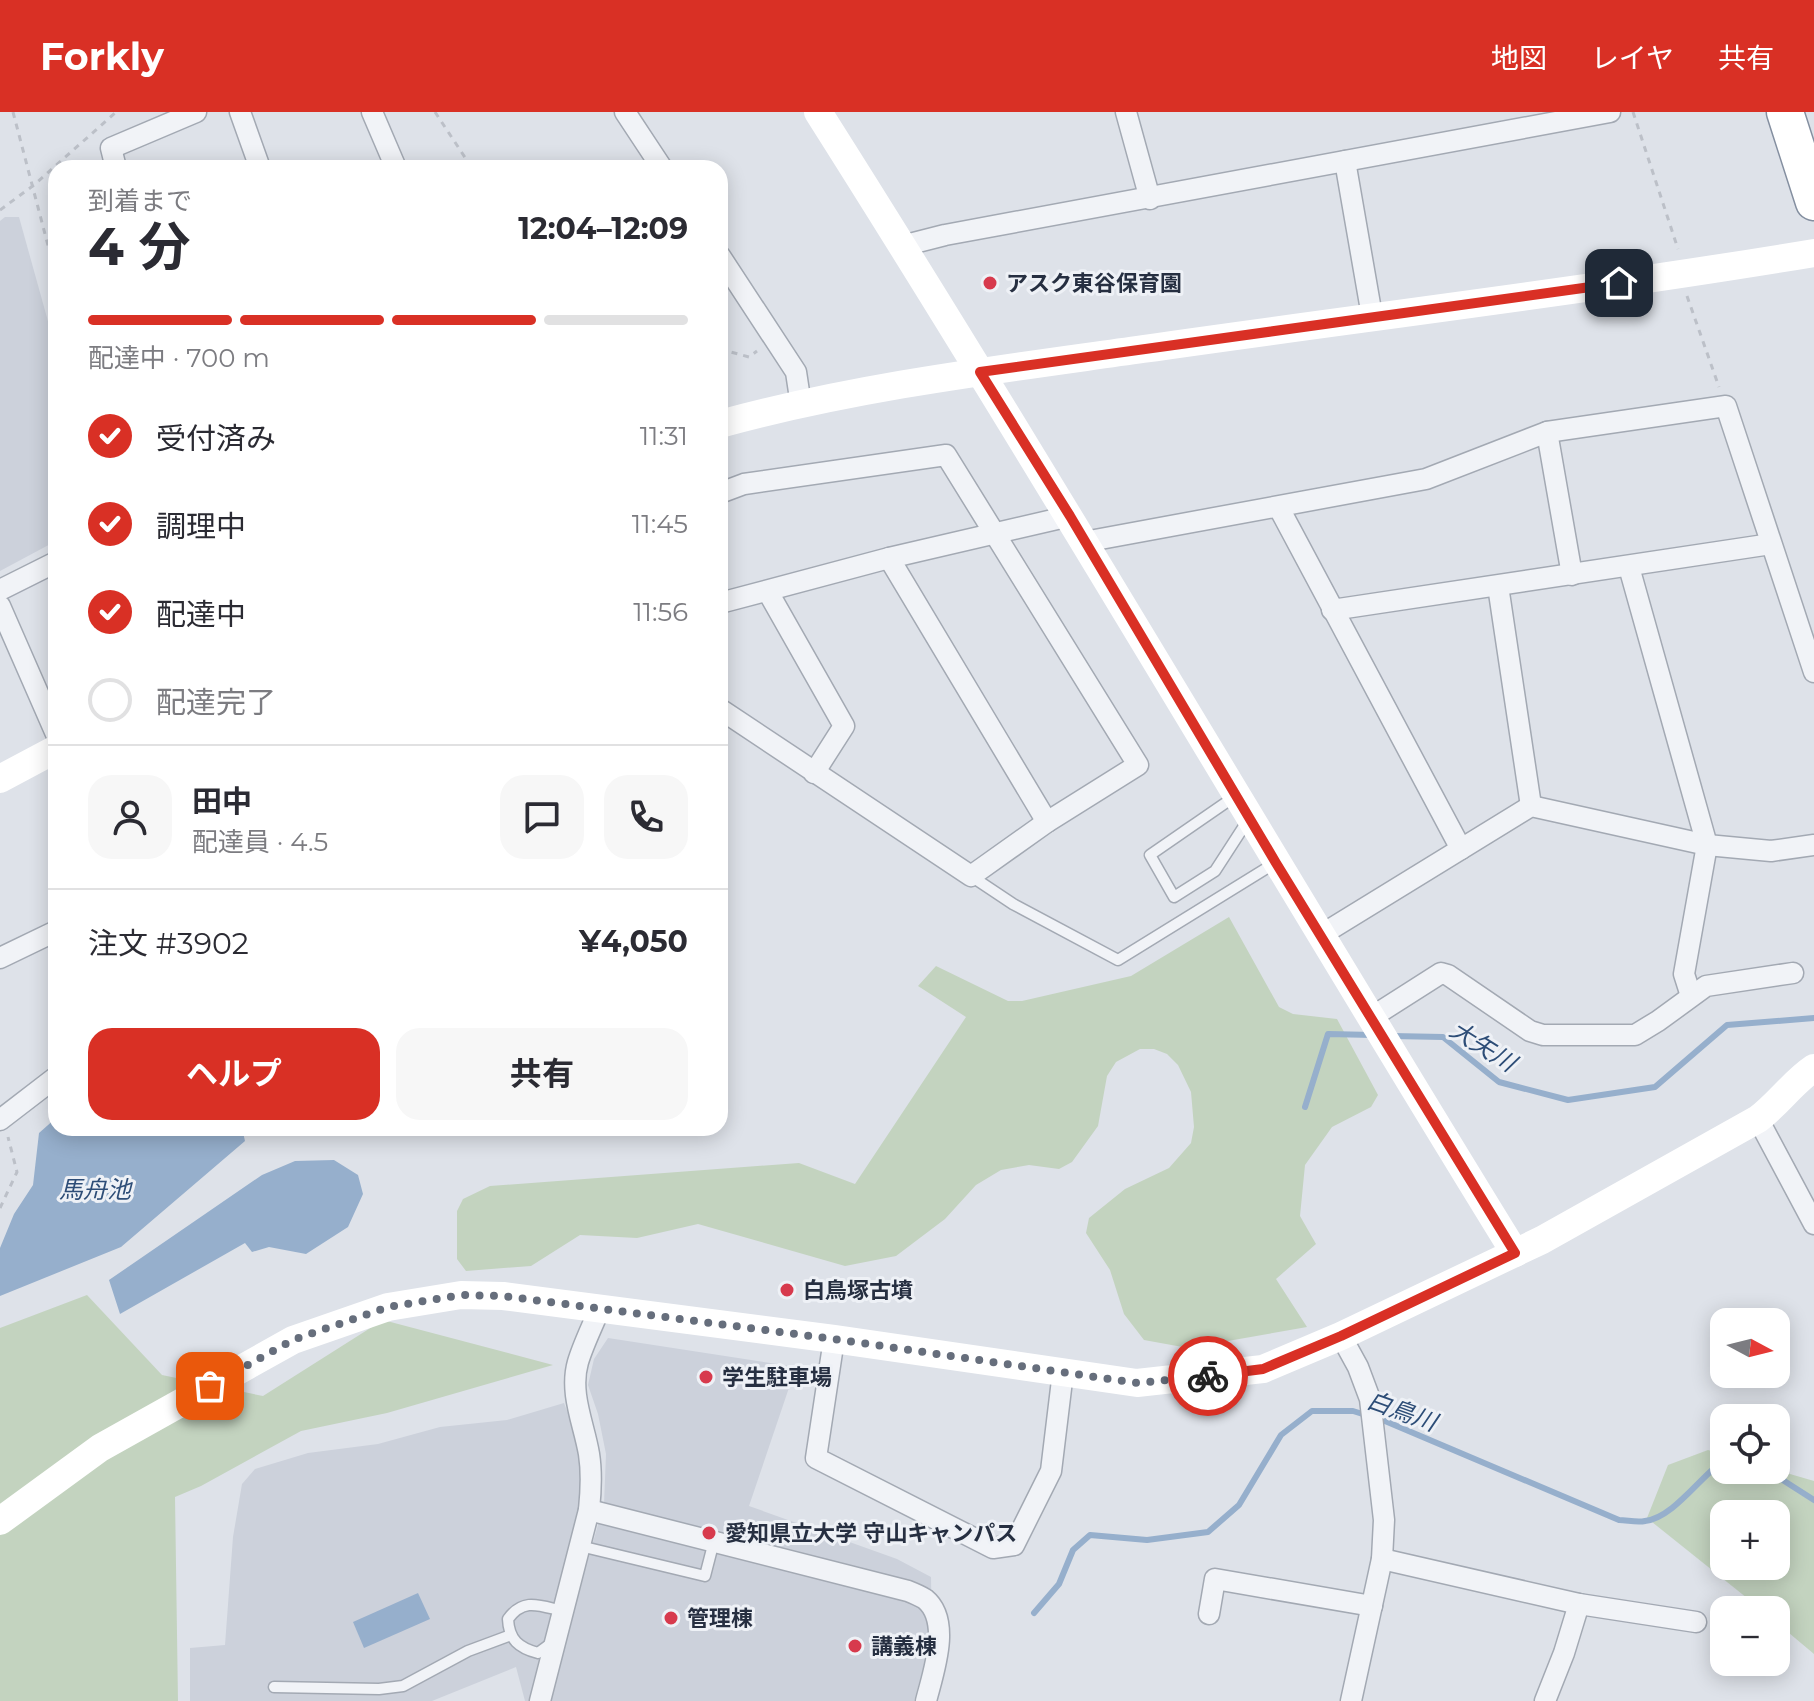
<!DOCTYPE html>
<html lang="ja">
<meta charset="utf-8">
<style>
body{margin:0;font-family:Montserrat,"Noto Sans JP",sans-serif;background:#f7f7f7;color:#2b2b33;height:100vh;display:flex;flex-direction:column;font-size:30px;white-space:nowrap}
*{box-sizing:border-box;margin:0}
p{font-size:26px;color:#7c7c81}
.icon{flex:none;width:44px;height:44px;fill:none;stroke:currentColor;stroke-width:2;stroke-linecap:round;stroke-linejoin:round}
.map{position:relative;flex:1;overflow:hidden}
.drawer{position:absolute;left:48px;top:48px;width:680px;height:976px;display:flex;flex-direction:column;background:#fff;border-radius:24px;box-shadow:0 4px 20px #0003}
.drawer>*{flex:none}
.needle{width:52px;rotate:97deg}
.tools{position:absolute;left:1710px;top:1196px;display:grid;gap:16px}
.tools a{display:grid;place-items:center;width:80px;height:80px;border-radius:16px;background:#fff;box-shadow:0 4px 20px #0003;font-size:40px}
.pin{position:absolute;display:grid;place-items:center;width:68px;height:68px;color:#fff;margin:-34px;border-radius:16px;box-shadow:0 4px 12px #0006}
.courier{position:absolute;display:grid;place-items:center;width:80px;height:80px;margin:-40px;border:6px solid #d93025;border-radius:50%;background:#fff;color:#222;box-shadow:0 2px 10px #0007}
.headline em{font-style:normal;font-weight:700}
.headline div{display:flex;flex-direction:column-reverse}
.headline{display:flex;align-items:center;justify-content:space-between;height:136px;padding:0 40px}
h1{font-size:52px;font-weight:700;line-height:60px}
.bar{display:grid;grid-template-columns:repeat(4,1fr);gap:12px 8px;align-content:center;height:96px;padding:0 40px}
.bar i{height:10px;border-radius:6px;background:#e1e1e2}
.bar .selected{background:#d93025}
.bar p{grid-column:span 4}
.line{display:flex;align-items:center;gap:20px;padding:0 40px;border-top:2px solid #e1e1e2}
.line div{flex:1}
.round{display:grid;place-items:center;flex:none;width:84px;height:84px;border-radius:24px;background:#f7f7f7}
ol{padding:0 40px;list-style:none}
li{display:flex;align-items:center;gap:24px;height:88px}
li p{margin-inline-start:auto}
li .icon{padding:8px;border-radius:50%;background:#d93025;color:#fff;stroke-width:4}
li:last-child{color:#7c7c81}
li i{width:44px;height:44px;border:4px solid #e1e1e2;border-radius:50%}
.button{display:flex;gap:16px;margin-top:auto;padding:16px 40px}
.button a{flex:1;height:92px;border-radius:24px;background:#d93025;color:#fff;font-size:32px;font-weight:700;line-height:92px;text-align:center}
.button a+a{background:#f7f7f7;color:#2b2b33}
header{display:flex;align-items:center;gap:48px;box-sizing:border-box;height:112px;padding:0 40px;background:#d93025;color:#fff}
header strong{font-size:38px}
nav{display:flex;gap:44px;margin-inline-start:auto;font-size:28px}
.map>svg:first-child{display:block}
</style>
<header>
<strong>Forkly</strong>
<nav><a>地図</a><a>レイヤ</a><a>共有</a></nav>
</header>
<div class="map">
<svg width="1814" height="1589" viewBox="0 0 1814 1589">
<rect width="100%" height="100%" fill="#dee2e9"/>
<g fill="#ccd1db">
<path d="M5,105H19L56,238V429L0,459V109Z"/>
<path d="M608,1226L796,1255L749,1394L897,1447L931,1465L932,1525L914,1589H551L569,1513L604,1392L606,1342L598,1302L588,1273L594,1247Z"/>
<path d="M564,1291L576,1322L583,1368L582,1402L531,1589H525L516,1555L432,1589H190V1536L225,1533L233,1425L242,1372L255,1357L308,1341L378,1332L440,1315L507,1308Z"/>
</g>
<g fill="#c3d3bf" fill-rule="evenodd">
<path d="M1229,805L1279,895L1293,902L1337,907L1378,983L1371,995L1332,1015L1305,1053L1300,1104L1316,1132L1276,1167L1307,1215L1188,1236L1144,1228L1124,1202L1110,1158L1086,1121L1089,1106L1125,1077L1169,1056L1191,1031L1194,1015L1191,980L1178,953L1167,942L1154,937H1140L1116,950L1107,964L1098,1014L1072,1050L1059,1057L1029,1053L1001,1058L976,1073L945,1107L896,1144L845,1154L698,1112L637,1126L580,1123L531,1154L466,1159L457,1147V1099L463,1087L490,1074L799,1051L855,1072L966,905L918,874L936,854L1008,889H1022L1131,864Z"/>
<path d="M87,1183L162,1263L263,1284L383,1208L553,1253L387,1301L301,1319L201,1374L175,1385L178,1589H0V1216Z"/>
<path d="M1708,1338L1724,1343V1358H1776L1814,1369V1542L1776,1510V1498H1762L1647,1406L1668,1353ZM1724,1402H1776V1454H1724Z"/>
</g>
<g fill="#96afcc">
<path d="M56,1006V1016H242L245,1029L121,1135L0,1184V1136L14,1102L33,1073L39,1021Z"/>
<path d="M334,1048L358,1063L363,1082L348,1115L306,1142L269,1135L252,1140L245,1131L120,1202L109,1168L262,1063L295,1049Z"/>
<path d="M418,1481L430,1507L364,1536L353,1510Z"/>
</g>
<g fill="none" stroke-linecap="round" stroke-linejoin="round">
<g stroke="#96afcc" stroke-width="6">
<path d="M1392,924L1443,925L1499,970L1568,988L1655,975L1727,913L1814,906"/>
<path d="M1305,995L1328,922L1373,923"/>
<path d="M1767,1358L1814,1388"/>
<path d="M1034,1501L1059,1472L1073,1438L1090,1423L1147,1428L1208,1420L1239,1393L1281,1323L1312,1299H1353L1385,1309L1619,1408C1627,1408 1637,1411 1645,1409C1673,1406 1700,1365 1724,1348"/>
</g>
<g stroke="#a3a9b3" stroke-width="13">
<g id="lane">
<path d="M1234,685L1150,743L1174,785L1215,759L1248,708"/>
<path d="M971,764L1013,792L1118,848L1275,751"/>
<path d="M580,1434L705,1464L714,1429"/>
<path d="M553,1530L538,1541C519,1536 509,1528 508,1507C524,1485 540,1494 563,1499"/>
<path d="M274,1575L379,1577L403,1574L468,1539L511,1523"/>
</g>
</g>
<g stroke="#a3a9b3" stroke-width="23">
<g id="street">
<path d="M240,0L260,56"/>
<path d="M372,0L396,56"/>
<path d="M625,0L662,56"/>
<path d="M1126,0L1150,87"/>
<path d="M1345,49L1372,204"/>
<path d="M116,56L111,36L196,0"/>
<path d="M902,134L945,123L1610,0"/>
<path d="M720,144L796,260L801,293"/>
<path d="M1547,320L1572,463"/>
<path d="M720,381L744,372L946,343L1138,653L1047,710L971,764L720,597"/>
<path d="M1279,396L1461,737L1321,823"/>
<path d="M1084,430L1426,367L1547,320L1726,294L1814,560"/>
<path d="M889,446L1047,710"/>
<path d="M1629,455L1707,733L1684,862L1691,884"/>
<path d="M1498,474L1531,694"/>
<path d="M0,478L56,450"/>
<path d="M768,480L844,614L814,661"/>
<path d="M720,491L889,446L1070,404"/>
<path d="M0,494L56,622"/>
<path d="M1332,498L1771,432"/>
<path d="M1461,737L1531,694L1707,733L1771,739L1814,733"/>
<path d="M0,846L56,819"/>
<path d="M1372,905L1441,861L1448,863L1530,919L1543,923H1635L1658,909L1706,874L1793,861"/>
<path d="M1758,1007L1814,1112"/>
<path d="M0,1008L56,965"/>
<path d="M1341,1224L1358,1255L1370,1287L1384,1408L1382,1447L1351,1589"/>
<path d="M834,1227L816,1346L993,1436L1014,1433L1051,1359L1063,1260"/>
<path d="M589,1398L908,1479C913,1481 920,1484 925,1487C952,1509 933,1561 926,1589"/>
<path d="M1382,1447L1579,1492L1696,1510"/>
<path d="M1209,1502L1215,1467L1372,1494"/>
<path d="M540,1589L589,1398C591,1379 592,1361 589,1342C584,1312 569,1281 578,1250C583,1233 592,1215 599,1198"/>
<path d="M1545,1589L1564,1541L1579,1492"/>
</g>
</g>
<g stroke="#848fa0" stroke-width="39">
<path id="highway" d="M1785,0L1814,90"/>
</g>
<g stroke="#bcc0c8" stroke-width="3" stroke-dasharray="6 6" stroke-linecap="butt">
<path d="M13,0L56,164"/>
<path d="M435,0L472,56"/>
<path d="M1633,0L1678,137"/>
<path d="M0,98L34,73L116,0"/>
<path d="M1687,184L1719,275"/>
<path d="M720,237L749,245L757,239"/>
<path d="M0,1096L17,1060L8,1025"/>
</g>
<use href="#lane" stroke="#f1f3f7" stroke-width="10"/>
<use href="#street" stroke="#f1f3f7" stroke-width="20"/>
<g stroke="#fff" stroke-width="28">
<path d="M818,0C1057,377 1281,762 1515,1141"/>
<path d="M720,312C858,274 1002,257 1143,237C1367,205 1591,178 1814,141"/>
<path d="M0,667L56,637"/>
<path d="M0,1409L100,1336L293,1228L388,1195L461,1183L503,1184L834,1227L1137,1271L1263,1257L1341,1224L1542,1128L1758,1007C1778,992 1793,970 1814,956"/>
</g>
<use href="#highway" stroke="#fff" stroke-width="36"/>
</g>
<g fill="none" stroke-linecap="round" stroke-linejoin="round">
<path stroke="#666e7c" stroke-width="8" stroke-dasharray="0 14.4" d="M210,1274L293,1228L388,1195L461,1183L503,1184L834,1227L1137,1271L1208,1264"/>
<path stroke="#d93025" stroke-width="10" d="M1208,1264L1263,1257L1341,1224L1515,1141L1276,751L1070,404L980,260L1619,171"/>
</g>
<g fill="#d73a4d" stroke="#eef1f6" stroke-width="3">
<circle cx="990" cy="171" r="8"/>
<circle cx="787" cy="1178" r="8"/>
<circle cx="706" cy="1265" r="8"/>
<circle cx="709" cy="1421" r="8"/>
<circle cx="671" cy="1506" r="8"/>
<circle cx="855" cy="1534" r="8"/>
</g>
<g text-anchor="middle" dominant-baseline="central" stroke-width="6" stroke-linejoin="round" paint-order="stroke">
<g font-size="22" font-weight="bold" fill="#262f41" stroke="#eef1f6" text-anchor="start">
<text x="1006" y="171">アスク東谷保育園</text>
<text x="803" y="1178">白鳥塚古墳</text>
<text x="722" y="1265">学生駐車場</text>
<text x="725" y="1421">愛知県立大学 守山キャンパス</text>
<text x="687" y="1506">管理棟</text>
<text x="871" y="1534">講義棟</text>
</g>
<g font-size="24" font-style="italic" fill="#2d4d77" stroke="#eef1f6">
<text transform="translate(1483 934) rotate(32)">大矢川</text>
<text x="95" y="1077">馬舟池</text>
<text transform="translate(1402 1299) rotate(20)">白鳥川</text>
</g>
</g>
</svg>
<div class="tools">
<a><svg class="needle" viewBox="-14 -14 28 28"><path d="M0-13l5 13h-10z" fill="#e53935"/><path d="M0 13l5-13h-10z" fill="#7c7c81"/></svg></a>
<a><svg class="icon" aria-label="locate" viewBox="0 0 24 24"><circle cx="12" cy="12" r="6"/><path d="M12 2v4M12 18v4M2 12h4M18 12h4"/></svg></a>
<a>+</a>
<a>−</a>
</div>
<div class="pin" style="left:210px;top:1274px;background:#ea580c"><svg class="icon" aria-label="bag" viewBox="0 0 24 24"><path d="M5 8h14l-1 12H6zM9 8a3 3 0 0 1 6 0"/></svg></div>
<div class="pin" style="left:1619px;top:171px;background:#1f2937"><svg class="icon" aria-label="home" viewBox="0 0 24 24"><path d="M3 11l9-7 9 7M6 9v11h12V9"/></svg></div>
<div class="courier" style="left:1208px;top:1264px"><svg class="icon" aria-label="bike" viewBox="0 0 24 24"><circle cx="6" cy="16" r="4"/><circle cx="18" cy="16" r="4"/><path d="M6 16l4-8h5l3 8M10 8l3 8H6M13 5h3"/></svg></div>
<section class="drawer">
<div class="headline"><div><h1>4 分</h1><p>到着まで</p></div><em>12:04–12:09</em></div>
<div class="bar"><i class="selected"></i><i class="selected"></i><i class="selected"></i><i></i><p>配達中 · 700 m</p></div>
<ol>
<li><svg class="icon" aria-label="check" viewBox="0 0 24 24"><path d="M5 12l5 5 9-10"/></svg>受付済み<p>11:31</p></li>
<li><svg class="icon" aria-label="check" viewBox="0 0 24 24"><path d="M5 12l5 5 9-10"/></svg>調理中<p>11:45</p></li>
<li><svg class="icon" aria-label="check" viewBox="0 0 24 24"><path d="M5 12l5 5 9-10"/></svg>配達中<p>11:56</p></li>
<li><i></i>配達完了</li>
</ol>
<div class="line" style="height:144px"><a class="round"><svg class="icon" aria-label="person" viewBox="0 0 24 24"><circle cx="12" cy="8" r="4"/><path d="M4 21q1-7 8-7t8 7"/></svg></a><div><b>田中</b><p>配達員 · 4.5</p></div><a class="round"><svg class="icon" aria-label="chat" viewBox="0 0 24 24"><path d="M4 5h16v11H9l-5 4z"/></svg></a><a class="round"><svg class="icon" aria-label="phone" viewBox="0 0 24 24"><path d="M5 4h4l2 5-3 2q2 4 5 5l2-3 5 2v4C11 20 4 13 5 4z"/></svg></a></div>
<div class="line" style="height:104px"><div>注文 #3902</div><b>¥4,050</b></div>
<div class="button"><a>ヘルプ</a><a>共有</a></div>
</section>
</div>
